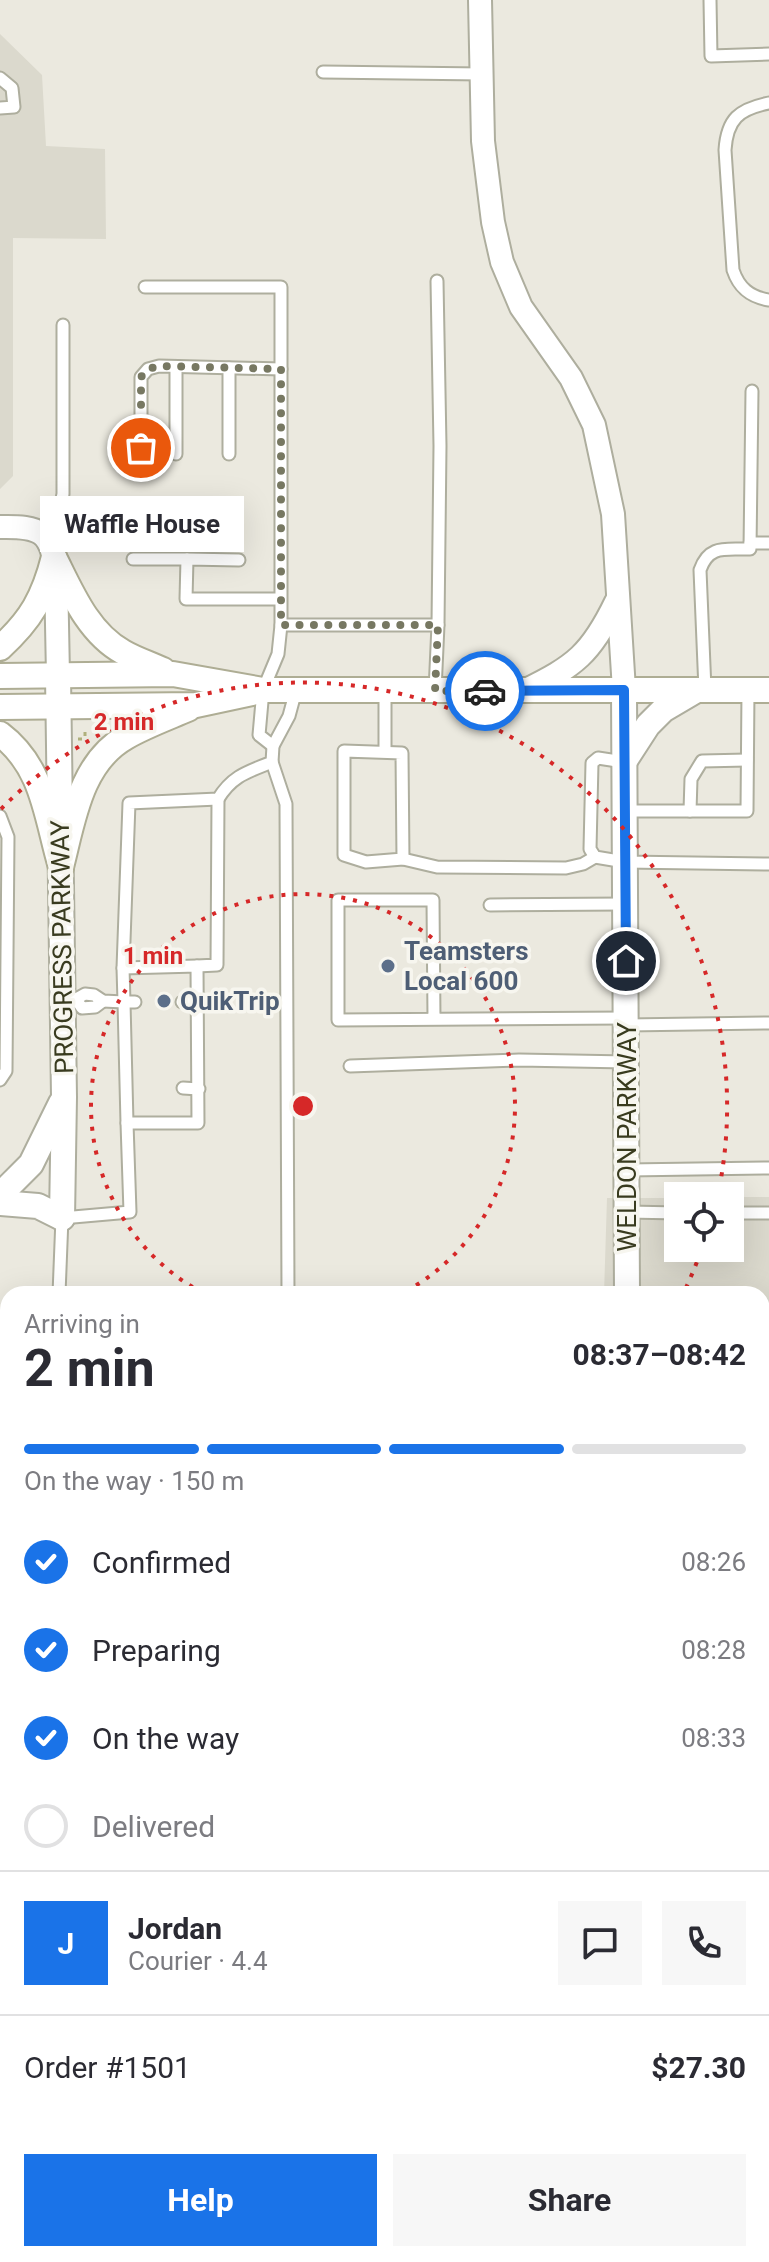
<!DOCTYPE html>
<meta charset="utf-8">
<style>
body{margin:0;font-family:Roboto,sans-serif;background:#f7f7f7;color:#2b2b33;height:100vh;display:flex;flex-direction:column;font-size:30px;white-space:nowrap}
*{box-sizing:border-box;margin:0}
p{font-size:26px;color:#7c7c81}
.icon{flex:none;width:44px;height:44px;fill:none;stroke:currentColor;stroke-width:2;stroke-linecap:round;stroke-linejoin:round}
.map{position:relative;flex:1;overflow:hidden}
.drawer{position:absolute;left:0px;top:1286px;width:770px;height:976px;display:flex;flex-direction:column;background:#fff;border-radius:24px 24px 0 0;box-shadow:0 8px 32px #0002}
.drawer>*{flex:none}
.tools{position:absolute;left:664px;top:1182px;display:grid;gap:16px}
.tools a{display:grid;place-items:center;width:80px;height:80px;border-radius:0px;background:#fff;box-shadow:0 8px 32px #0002;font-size:40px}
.pin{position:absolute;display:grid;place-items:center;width:68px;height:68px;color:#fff;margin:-34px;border:4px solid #fff;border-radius:50%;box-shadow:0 2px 8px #0007}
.courier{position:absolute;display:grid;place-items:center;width:80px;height:80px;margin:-40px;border:6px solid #1a73e8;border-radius:50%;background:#fff;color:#222;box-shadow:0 2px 10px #0007}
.bubble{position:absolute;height:56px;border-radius:0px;background:#fff;box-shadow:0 8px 32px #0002;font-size:26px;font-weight:700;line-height:56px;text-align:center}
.headline em{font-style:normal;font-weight:700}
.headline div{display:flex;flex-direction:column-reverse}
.headline{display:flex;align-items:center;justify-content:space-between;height:136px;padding:0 24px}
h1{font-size:52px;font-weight:700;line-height:60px}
.bar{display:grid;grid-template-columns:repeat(4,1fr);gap:12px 8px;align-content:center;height:96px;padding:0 24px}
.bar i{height:10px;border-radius:6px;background:#e1e1e2}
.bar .current{background:#1a73e8}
.bar p{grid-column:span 4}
.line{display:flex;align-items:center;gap:20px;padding:0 24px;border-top:2px solid #e1e1e2}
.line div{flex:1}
.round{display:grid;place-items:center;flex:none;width:84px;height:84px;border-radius:0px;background:#f7f7f7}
ol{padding:0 24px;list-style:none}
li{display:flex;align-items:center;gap:24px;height:88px}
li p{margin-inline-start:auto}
li .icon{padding:8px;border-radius:50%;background:#1a73e8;color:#fff;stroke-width:4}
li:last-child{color:#7c7c81}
li i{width:44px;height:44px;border:4px solid #e1e1e2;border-radius:50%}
.action{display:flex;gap:16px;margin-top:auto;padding:16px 24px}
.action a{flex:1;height:92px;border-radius:0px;background:#1a73e8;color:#fff;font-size:32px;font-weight:700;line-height:92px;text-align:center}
.action a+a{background:#f7f7f7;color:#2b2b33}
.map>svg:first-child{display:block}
</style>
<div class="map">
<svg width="769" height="2262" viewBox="0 0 769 2262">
<rect width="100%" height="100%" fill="#ebe9df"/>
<g fill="#dbd9cd">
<path d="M0,34L42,75L46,146L105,149L106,239L13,238V476L0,489Z"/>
<path d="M730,1197H769V2262H0V1675H8V2254H762V1294H604L607,1198H678V1248H730Z"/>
</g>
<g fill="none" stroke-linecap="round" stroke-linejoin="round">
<g stroke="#aeae9e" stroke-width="15">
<g id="service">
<path d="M710,0L711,56L769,54"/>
<path d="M323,72L482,74"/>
<path d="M0,78L12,88L14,107L0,108"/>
<path d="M769,103C739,109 727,119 725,150L733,270C739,288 750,297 769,300"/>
<path d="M145,287H281V625L278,654L263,690L259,735L273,746"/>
<path d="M176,367V454"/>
<path d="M141,448V377L148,369L159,366L281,369"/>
<path d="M229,454V368"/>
<path d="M48,539L58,517L63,494V325"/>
<path d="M750,543H769"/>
<path d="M133,559H187"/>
<path d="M239,560L187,559L186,599H280"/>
<path d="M281,625H438L440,446L437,281"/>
<path d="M705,690L700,570C709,544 726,550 750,549L752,391"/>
<path d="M385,691V751"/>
<path d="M435,691L438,625"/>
<path d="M344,751L402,753L403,859L366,862L344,855Z"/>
<path d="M272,762L286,804L288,1294"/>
<path d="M624,762L598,758L592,763L590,849L595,857L625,862L769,864"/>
<path d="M625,811H747L748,690"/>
<path d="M690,811L691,779L702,761L747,760"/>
<path d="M0,816L8,837L6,1071L0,1080"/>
<path d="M403,859L437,867L566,868L583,864L595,857"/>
<path d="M490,905L625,904"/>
<path d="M197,966L217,965L218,799"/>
<path d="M62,999H76L85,994L94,995L103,1001L124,1002L123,968"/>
<path d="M76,999L82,1008L95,1007L103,1001"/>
<path d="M182,1002H197"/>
<path d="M434,1019L433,900H338V1020L626,1018"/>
<path d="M627,1025L769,1023"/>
<path d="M350,1066L519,1060L627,1062"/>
<path d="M183,1088L199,1089"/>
<path d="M127,1123L124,1002H135"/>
<path d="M628,1170L769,1168"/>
<path d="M628,1212L678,1213"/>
<path d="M730,1213H769"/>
<path d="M59,1294L62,1218L130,1212L127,1123H198L197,966L123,968L129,803L218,799C232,776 247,772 272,762L273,746L289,716L296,690"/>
<path d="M762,1336H769"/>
<path d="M0,1395H8"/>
<path d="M762,1438H769"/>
<path d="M0,1721H8"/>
<path d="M762,1839H769"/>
<path d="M762,1880H769"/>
<path d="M762,2147H769"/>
<path d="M503,2254V2262"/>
<path d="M392,2262L396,2254"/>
</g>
</g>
<g stroke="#aeae9e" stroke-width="26">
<g id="minor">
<path d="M480,0L483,141L493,222L502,262L521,307L571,378L594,425L613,514L624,690"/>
<path d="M0,527C40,526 52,531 56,573L58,676"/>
<path d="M524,691C575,666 591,654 616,602"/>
<path d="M0,1970H8"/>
<path d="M239,2254V2262"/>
</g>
</g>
<g stroke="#aeae9e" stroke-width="28">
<g id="tertiary">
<path d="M58,676L64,1097L62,1218"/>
<path d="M624,690L627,1294"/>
<path d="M624,762L648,725L663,710L697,690"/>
<path d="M0,1192L5,1190L31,1164L61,1103"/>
<path d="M0,1203L38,1206L62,1218"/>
<path d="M668,2254V2262"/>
</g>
</g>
<g stroke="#aead94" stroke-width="28">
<g id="secondary">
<path d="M54,557C71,591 88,633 123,652C135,659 150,664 163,670"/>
<path d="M0,648C31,620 44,597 54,557"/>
<path d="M0,676L173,674L263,690H769"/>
<path d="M0,707L196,705L252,693"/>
<path d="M0,734C44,767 46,817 61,867"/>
<path d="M61,867C73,821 80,763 126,737C145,726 167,718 188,709"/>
</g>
</g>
<path stroke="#afb07d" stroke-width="3" stroke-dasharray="4 6" stroke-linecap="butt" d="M78,739H85V726"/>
<use href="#service" stroke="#fff" stroke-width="11"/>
<use href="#minor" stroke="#fff" stroke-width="22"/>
<use href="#tertiary" stroke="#fff" stroke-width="24"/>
<use href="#secondary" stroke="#fff" stroke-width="24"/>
</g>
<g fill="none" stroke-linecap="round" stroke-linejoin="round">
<path stroke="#777862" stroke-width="8" stroke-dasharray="0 14.4" d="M141,448V377L148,369L159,366L281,369V625H438L435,691H485"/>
<path stroke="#1a73e8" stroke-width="10" d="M485,691L624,690L626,961"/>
</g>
<g fill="none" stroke="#d62828" stroke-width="4" stroke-dasharray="4 8">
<path d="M203 1293A212 212 0 1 1 403 1293"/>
<path d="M701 1251A424 424 0 0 1 684 1292M1 809A424 424 0 0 1 718 1194"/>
</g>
<g fill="#5c6f8a" stroke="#f7f6ef" stroke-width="3">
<circle cx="388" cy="966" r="8"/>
<circle cx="164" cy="1001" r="8"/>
</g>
<g text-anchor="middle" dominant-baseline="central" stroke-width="7" stroke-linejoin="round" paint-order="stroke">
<g font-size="26" fill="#393b1f" stroke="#f7f6ef">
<text transform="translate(62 947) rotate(-91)">PROGRESS PARKWAY</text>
<text transform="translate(627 1137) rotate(-90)">WELDON PARKWAY</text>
</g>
<g font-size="26" font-weight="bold" fill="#4e5e75" stroke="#f7f6ef" text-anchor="start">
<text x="404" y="951">Teamsters<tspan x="404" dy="30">Local 600</tspan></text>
<text x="180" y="1001">QuikTrip</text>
</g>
</g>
<circle cx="303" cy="1106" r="12" fill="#d62828" stroke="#f7f6ef" stroke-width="4"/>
<g font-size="24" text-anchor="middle" font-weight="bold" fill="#d62828" stroke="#f7f6ef" stroke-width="7" stroke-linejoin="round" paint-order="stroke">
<text x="124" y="730">2 min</text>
<text x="153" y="964">1 min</text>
</g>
</svg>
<div class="tools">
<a><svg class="icon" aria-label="locate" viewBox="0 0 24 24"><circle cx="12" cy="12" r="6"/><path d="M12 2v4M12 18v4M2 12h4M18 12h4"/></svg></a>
</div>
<div class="pin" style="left:141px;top:448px;background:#ea580c"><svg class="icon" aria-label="bag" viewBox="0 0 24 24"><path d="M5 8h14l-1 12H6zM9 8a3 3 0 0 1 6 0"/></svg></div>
<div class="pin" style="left:626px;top:961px;background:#1f2937"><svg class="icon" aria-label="home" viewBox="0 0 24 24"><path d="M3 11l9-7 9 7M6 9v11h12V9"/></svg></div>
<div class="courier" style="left:485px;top:691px"><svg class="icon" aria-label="car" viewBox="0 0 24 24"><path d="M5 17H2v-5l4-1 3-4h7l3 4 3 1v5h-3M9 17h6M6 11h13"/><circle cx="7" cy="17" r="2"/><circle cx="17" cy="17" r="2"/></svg></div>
<div class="bubble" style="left:40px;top:496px;width:204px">Waffle House</div>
<section class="drawer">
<div class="headline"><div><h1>2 min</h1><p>Arriving in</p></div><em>08:37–08:42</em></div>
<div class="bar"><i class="current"></i><i class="current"></i><i class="current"></i><i></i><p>On the way · 150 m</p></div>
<ol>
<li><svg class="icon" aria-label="check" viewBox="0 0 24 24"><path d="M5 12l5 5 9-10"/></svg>Confirmed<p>08:26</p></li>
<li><svg class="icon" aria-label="check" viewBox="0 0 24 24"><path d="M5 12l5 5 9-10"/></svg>Preparing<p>08:28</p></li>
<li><svg class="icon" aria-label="check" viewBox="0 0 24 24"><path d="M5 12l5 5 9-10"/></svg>On the way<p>08:33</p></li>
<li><i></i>Delivered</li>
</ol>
<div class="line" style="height:144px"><b class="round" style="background:#1a73e8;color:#fff">J</b><div><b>Jordan</b><p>Courier · 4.4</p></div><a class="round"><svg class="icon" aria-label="chat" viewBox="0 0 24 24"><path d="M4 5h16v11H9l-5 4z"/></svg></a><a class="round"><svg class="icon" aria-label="phone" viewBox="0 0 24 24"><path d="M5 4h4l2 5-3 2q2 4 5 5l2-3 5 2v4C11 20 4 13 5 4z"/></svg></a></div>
<div class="line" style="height:104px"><div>Order #1501</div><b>$27.30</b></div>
<div class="action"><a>Help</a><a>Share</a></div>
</section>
</div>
